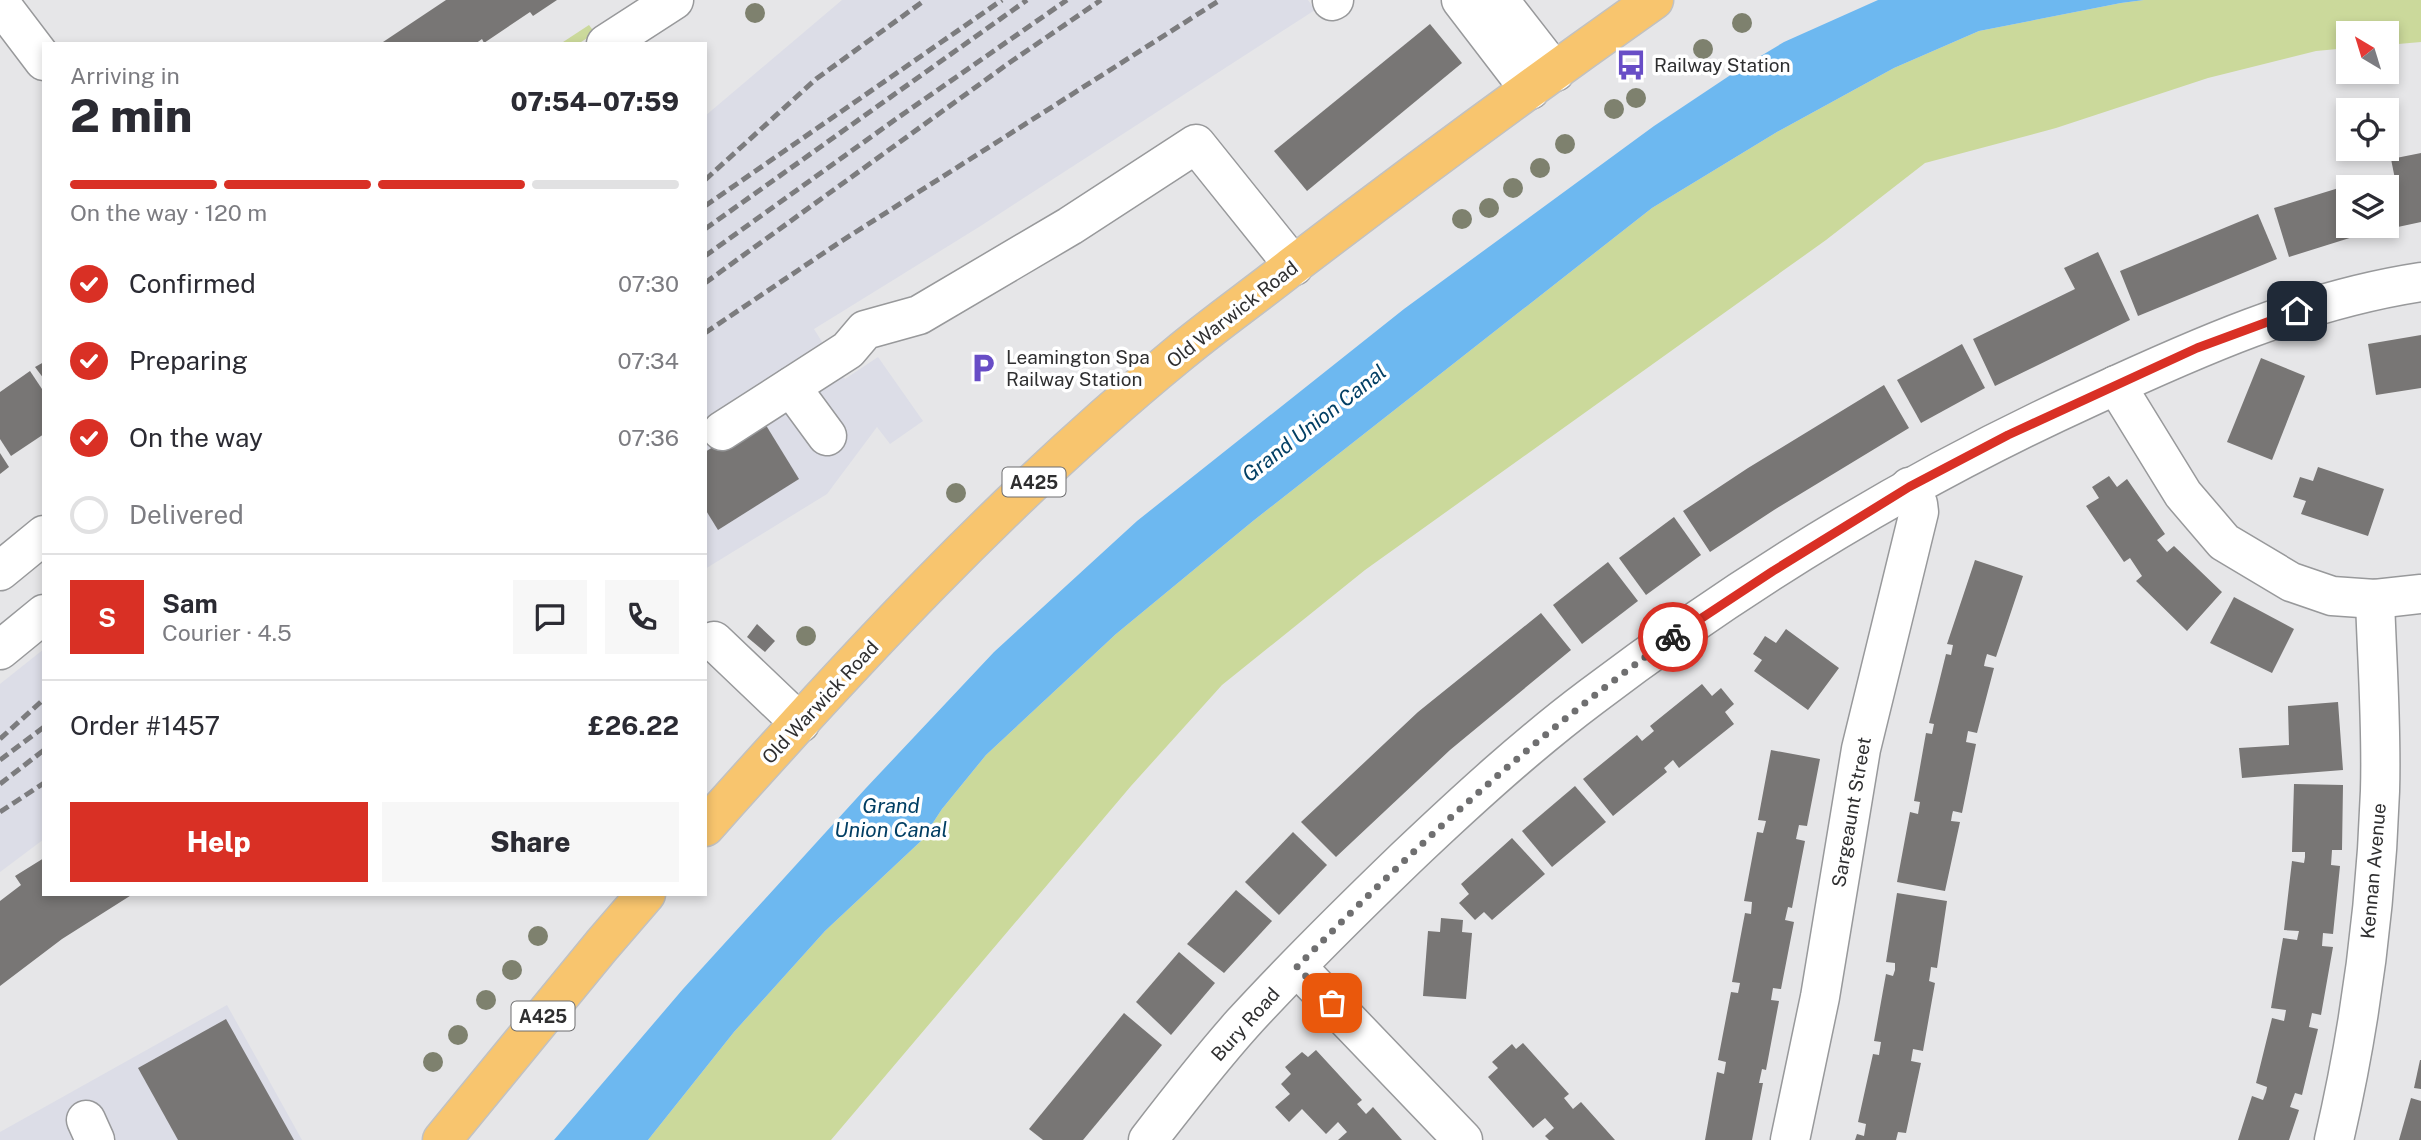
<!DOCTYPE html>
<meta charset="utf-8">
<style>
body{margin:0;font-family:"Public Sans",sans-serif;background:#f7f7f7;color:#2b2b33;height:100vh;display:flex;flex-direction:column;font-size:26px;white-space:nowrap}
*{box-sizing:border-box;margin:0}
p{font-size:23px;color:#7c7c81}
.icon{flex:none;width:38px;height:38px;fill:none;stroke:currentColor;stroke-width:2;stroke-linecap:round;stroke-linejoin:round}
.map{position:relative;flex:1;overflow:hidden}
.drawer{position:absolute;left:42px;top:42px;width:665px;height:854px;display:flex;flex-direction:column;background:#fff;border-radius:0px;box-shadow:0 4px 10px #0003}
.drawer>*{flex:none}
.needle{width:46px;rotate:322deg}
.tools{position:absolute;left:2336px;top:21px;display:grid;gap:14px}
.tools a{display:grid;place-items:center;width:63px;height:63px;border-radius:0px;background:#fff;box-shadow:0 4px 10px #0003;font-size:35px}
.pin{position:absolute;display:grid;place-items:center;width:60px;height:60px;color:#fff;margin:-30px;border-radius:14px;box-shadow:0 4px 10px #0006}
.courier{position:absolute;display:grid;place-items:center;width:70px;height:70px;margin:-35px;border:5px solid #d93025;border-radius:50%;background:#fff;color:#222;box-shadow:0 2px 9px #0007}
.summary em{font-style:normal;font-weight:800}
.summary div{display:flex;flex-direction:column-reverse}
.summary{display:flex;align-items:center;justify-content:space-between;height:119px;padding:0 28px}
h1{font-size:46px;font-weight:800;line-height:52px}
.bar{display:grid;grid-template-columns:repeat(4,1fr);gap:10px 7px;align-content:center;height:84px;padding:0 28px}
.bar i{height:9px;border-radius:5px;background:#e1e1e2}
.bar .on{background:#d93025}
.bar p{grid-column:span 4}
.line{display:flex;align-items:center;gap:18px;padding:0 28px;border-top:2px solid #e1e1e2}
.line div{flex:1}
.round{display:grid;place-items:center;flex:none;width:74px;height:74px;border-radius:0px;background:#f7f7f7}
ol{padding:0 28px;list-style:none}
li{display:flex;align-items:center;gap:21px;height:77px}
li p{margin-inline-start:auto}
li .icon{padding:7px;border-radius:50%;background:#d93025;color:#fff;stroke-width:4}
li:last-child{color:#7c7c81}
li i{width:38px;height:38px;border:4px solid #e1e1e2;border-radius:50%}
.button{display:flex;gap:14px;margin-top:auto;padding:14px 28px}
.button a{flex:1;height:80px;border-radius:0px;background:#d93025;color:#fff;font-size:28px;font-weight:800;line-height:80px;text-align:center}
.button a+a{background:#f7f7f7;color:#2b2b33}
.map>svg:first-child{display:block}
</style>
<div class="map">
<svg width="2421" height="1140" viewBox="0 0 2421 1140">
<rect width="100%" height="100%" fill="#e6e6e8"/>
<g fill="#dcdde7">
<path d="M842,0H1308L1315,10L979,227L814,329L845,379L878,357L923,421L890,444L877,427L827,494L705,569V116Z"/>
<path d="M44,649V839L0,872V684Z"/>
<path d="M227,1005L302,1140H0V1132Z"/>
</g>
<g fill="#cbd99b">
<path d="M2144,0H2421V42L2387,45V33H2348V48L2316,51L2208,78L2056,128L1925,163L1826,240L1365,570L1222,685L1131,786L831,1140H648L734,1032L825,931L921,841L942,809L986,755L1116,634L1253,521L1652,208L1777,132L1894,68L1979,31L2121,3Z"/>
<path d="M589,25L595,33L578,44H560Z"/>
</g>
<path fill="#6db8f0" d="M1878,0H2144L2121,3L1979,31L1894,68L1777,132L1652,208L1253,521L1116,634L986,755L942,809L921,841L825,931L734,1032L648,1140H554L683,989L866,788L994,652L1137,521L1404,309L1654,126L1744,66L1784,42Z"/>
<g fill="#787675">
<path d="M446,0H557L533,16L530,12L484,43L482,39L475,44H380Z"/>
<path d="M1430,24L1462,63L1307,191L1274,151Z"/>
<path d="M2421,153V222L2370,233L2368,226H2387V187L2362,186L2395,179L2391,159Z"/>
<path d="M2342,187L2348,210V226H2353L2356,236L2289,257L2274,208Z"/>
<path d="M2258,214L2277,259L2138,316L2120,271Z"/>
<path d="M2098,252L2130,320L1995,386L1973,339L2075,289L2064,268Z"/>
<path d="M2421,335V388L2376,395L2368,344Z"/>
<path d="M1962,344L1985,388L1921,423L1897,380Z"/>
<path d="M2261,358L2305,376L2272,460L2227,442Z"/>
<path d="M44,362V379L35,367Z"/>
<path d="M30,371L44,392V434L11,456L0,439V392Z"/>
<path d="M1884,385L1909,428L1774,510L1710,552L1683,511L1748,468Z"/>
<path d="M761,417L799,479L718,530L705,509V452Z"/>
<path d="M0,453L9,467L0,474Z"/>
<path d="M2318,467L2384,489L2368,536L2301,514L2306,501L2293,497L2300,477L2313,481Z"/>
<path d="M2109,476L2117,487L2127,479L2165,534L2157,540L2167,552L2174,546L2222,592L2187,631L2136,581L2142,576L2130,558L2124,562L2086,506L2099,498L2092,487Z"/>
<path d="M1674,517L1701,555L1646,595L1619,558Z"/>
<path d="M1975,560L2023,576L1996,657L1987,654L1985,661L1984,666L1994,668L1977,733L1968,731L1966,742L1976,744L1962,813L1953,811L1952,815L1951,821L1960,822L1945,891L1897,882L1910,812L1918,814L1920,802L1914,801L1926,733L1932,734L1934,724L1929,723L1946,654L1951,655L1953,645L1947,644Z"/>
<path d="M1608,562L1638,601L1582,644L1553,605Z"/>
<path d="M2234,597L2294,629L2272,673L2210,643Z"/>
<path d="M1541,613L1571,650L1450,750L1336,857L1301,822L1418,712Z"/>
<path d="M757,624L775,641L765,652L747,637Z"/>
<path d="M1786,629L1839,668L1808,710L1754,671L1762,660L1753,654L1765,636L1776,643Z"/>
<path d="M1702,684L1712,696L1721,688L1734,704L1725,712L1734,724L1679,768L1673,760L1664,768L1667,772L1613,816L1583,779L1637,735L1642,741L1654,731L1650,726Z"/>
<path d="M2338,702L2343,770L2242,778L2239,748L2289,745L2288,706Z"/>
<path d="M1771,750L1820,759L1807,826L1799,825L1796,839L1805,841L1792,908L1788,907L1785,920L1794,922L1781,989L1773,988L1771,1000L1779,1001L1766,1070L1762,1069L1759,1083H1763L1752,1140H1705L1717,1072L1724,1074L1726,1062L1718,1060L1731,992L1738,993L1740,983L1732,982L1745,913L1751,914L1752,902L1744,901L1757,832L1763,833L1766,821L1758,820Z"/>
<path d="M2294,784L2343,785L2342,850H2332L2331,865L2340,866L2333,934L2323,933L2322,946L2333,947L2321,1015L2312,1013L2309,1027L2318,1029L2302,1095L2295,1093L2290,1107L2299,1110L2289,1140H2238L2252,1096L2263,1100L2266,1092L2267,1087L2256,1083L2272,1018L2284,1021L2285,1016L2286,1010L2271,1008L2283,938L2297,940L2299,931L2284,930L2292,861L2304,863L2305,857V852H2292Z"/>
<path d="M1575,786L1606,822L1552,867L1522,831Z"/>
<path d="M1293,832L1327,865L1279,915L1245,882Z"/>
<path d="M1512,838L1545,874L1492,920L1484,912L1475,920L1459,903L1469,894L1461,884Z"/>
<path d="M44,858V894H133L62,939L0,986V901L21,885L15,876Z"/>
<path d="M1236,890L1272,921L1224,973L1187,944Z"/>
<path d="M1897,893L1947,901L1937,968L1931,967L1930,975L1929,981L1935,983L1923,1051L1913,1049L1911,1061L1921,1063L1906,1133L1898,1132L1896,1140H1855L1857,1134L1864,1136L1866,1124L1858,1122L1873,1054L1879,1055L1881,1042L1874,1041L1886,974L1893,976L1895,970V963L1886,962Z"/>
<path d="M1441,918L1463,920L1462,932L1472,933L1466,999L1423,996L1428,931L1440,932Z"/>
<path d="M1179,952L1215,983L1171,1035L1136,1002Z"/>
<path d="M1124,1013L1162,1045L1083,1140H1043L1029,1129Z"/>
<path d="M226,1019L294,1140H178L138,1068Z"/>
<path d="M1523,1043L1569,1094L1564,1098L1573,1109L1581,1102L1615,1140H1549L1545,1136L1554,1128L1545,1118L1533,1128L1488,1077L1498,1068L1492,1062L1512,1044L1516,1049Z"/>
<path d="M1316,1050L1362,1100L1357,1104L1366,1114L1373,1107L1402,1140H1338L1347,1132L1338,1122L1326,1134L1302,1109L1289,1122L1275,1107L1290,1094L1281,1084L1291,1074L1285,1067L1302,1052L1308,1057Z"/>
<path d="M2420,1060H2421V1089L2414,1088Z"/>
<path d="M2411,1098L2421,1101V1140H2399Z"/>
</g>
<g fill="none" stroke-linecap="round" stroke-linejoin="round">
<g stroke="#98999b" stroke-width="41">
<g id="minor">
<path d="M1461,0L1530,90"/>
<path d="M1499,0L1555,72"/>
<path d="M1332,1L1334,0"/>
<path d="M0,3L44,61"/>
<path d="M606,44L674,0"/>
<path d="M2116,385L2183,494L2224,542L2291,582L2332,596L2375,599L2421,594"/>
<path d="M791,387L827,436"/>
<path d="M722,431L848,350L865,330L919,315L1070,226L1196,144L1294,266"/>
<path d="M0,571L44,535"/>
<path d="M714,641L800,723"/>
<path d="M0,650L44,614"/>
<path d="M1297,967L1463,1140"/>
<path d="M86,1120L95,1140"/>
<path d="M1148,1140C1178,1101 1209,1061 1242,1024C1295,966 1351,911 1407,857C1466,801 1527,745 1591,697C1745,580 1913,478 2088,398C2196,348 2303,300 2421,282"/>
<path d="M1790,1140L1820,997L1861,749L1919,512L1918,504L1909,487"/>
<path d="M2334,1140C2360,1028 2376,905 2380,791C2382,727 2377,662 2375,599"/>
</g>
</g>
<g stroke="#c1c1c1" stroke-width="41">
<g id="major">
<path d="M705,827C852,662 1004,497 1176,356C1213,325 1253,297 1291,267C1410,176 1532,86 1654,0"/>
<path d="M442,1140L602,945L646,894"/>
</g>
</g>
<use href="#minor" stroke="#fff" stroke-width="38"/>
<use href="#major" stroke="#f8c56e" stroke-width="38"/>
<g stroke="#7c7c7e" stroke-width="5" stroke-dasharray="10 5" stroke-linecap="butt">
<path d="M705,180L816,79L925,0"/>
<path d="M705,206L1002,0"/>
<path d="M705,229L1027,0"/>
<path d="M705,256L896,119L1067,0"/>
<path d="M705,283L1009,63L1101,0"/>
<path d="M705,333L840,242L1220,0"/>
<path d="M0,739L44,699"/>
<path d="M0,760L44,727"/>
<path d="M0,784L44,750"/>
<path d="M0,812L44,783"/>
</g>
</g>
<g fill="#7e816e">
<circle cx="755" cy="13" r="10"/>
<circle cx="1742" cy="23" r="10"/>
<circle cx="1703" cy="49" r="10"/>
<circle cx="1636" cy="98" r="10"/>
<circle cx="1614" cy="109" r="10"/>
<circle cx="1565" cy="144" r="10"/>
<circle cx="1540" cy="168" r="10"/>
<circle cx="1513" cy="188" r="10"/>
<circle cx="1489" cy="208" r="10"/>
<circle cx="1462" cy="219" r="10"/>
<circle cx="956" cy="493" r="10"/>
<circle cx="806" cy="636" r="10"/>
<circle cx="538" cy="936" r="10"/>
<circle cx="512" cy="970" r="10"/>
<circle cx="486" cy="1000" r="10"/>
<circle cx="458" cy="1035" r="10"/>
<circle cx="433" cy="1062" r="10"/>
</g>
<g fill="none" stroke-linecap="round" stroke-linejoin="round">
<path stroke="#6f6f70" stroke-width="7" stroke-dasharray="0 12.6" d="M1332,1003L1297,967C1414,847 1536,734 1673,637"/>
<path stroke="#d93025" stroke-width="9" d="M1673,637L1773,571L1909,487L2008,435L2197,348L2297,311"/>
</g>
<defs>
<g id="bus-bare" transform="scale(2.415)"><path d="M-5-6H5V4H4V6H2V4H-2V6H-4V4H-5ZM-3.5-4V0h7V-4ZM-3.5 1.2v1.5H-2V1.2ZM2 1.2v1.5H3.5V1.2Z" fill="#684dc6" stroke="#fff" stroke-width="2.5" paint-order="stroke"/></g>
<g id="parking-bare" transform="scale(2.415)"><path d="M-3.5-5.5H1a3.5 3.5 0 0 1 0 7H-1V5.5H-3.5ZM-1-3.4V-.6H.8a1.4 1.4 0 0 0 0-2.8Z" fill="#684dc6" stroke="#fff" stroke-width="2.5" paint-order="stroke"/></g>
</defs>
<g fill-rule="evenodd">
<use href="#bus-bare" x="1631" y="65"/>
<use href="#parking-bare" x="983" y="368"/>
</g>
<g text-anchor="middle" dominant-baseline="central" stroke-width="7" stroke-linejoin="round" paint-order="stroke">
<g fill="#fff" stroke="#6d6d6e" stroke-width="2">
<rect x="1002.5" y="467.5" width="63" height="29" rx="5"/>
<rect x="511.5" y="1001.5" width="63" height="29" rx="5"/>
</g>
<g font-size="18" font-weight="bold" fill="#2f2f30">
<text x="1034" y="482">A425</text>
<text x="543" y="1016">A425</text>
</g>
<g font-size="19" fill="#2f2f30" stroke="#fff" text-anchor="start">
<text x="1654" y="65">Railway Station</text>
<text x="1006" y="357">Leamington Spa<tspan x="1006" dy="22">Railway Station</tspan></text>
</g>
<g font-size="19" fill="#2f2f30" stroke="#fff">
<text transform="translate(1232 314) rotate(-38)">Old Warwick Road</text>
<text transform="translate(820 702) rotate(-47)">Old Warwick Road</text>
<text transform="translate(1851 812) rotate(-80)">Sargeaunt Street</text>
<text transform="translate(2373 871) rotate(-85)">Kennan Avenue</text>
<text transform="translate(1245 1024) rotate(-48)">Bury Road</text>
</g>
<g font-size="21" font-style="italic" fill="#023f64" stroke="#fff">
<text transform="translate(1314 423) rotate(-38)">Grand Union Canal</text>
<text x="891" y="805">Grand<tspan x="891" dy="24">Union Canal</tspan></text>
</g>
</g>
</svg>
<div class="tools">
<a><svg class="needle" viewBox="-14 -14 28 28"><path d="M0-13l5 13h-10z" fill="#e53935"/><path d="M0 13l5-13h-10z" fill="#7c7c81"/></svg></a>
<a><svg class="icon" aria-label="locate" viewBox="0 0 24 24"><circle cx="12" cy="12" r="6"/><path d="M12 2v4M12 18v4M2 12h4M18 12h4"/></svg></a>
<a><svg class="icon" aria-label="layers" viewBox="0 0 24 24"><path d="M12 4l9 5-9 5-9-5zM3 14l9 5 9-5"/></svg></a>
</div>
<div class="pin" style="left:1332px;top:1003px;background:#ea580c"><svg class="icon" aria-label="bag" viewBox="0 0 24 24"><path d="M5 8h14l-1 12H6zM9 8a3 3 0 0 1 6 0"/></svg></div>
<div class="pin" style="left:2297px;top:311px;background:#1f2937"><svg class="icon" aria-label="home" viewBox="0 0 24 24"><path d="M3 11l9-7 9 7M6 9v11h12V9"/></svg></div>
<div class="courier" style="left:1673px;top:637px"><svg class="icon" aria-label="bike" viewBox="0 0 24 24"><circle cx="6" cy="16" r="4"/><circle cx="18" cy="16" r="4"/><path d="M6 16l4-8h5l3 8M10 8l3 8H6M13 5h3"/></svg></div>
<section class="drawer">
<div class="summary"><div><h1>2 min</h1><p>Arriving in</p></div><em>07:54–07:59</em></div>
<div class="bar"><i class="on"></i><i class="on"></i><i class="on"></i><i></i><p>On the way · 120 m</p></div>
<ol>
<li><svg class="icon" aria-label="check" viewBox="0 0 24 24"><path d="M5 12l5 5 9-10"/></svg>Confirmed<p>07:30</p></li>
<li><svg class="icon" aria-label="check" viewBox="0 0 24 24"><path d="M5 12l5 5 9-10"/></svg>Preparing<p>07:34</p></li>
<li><svg class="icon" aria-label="check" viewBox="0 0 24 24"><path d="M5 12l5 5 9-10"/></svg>On the way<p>07:36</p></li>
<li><i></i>Delivered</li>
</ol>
<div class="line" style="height:126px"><b class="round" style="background:#d93025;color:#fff">S</b><div><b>Sam</b><p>Courier · 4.5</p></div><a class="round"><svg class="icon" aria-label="chat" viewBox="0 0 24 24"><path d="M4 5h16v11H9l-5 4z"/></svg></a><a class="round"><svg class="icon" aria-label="phone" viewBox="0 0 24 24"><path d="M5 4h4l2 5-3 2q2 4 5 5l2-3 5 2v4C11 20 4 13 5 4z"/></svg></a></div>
<div class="line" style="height:91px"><div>Order #1457</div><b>£26.22</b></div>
<div class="button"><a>Help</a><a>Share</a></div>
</section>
</div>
